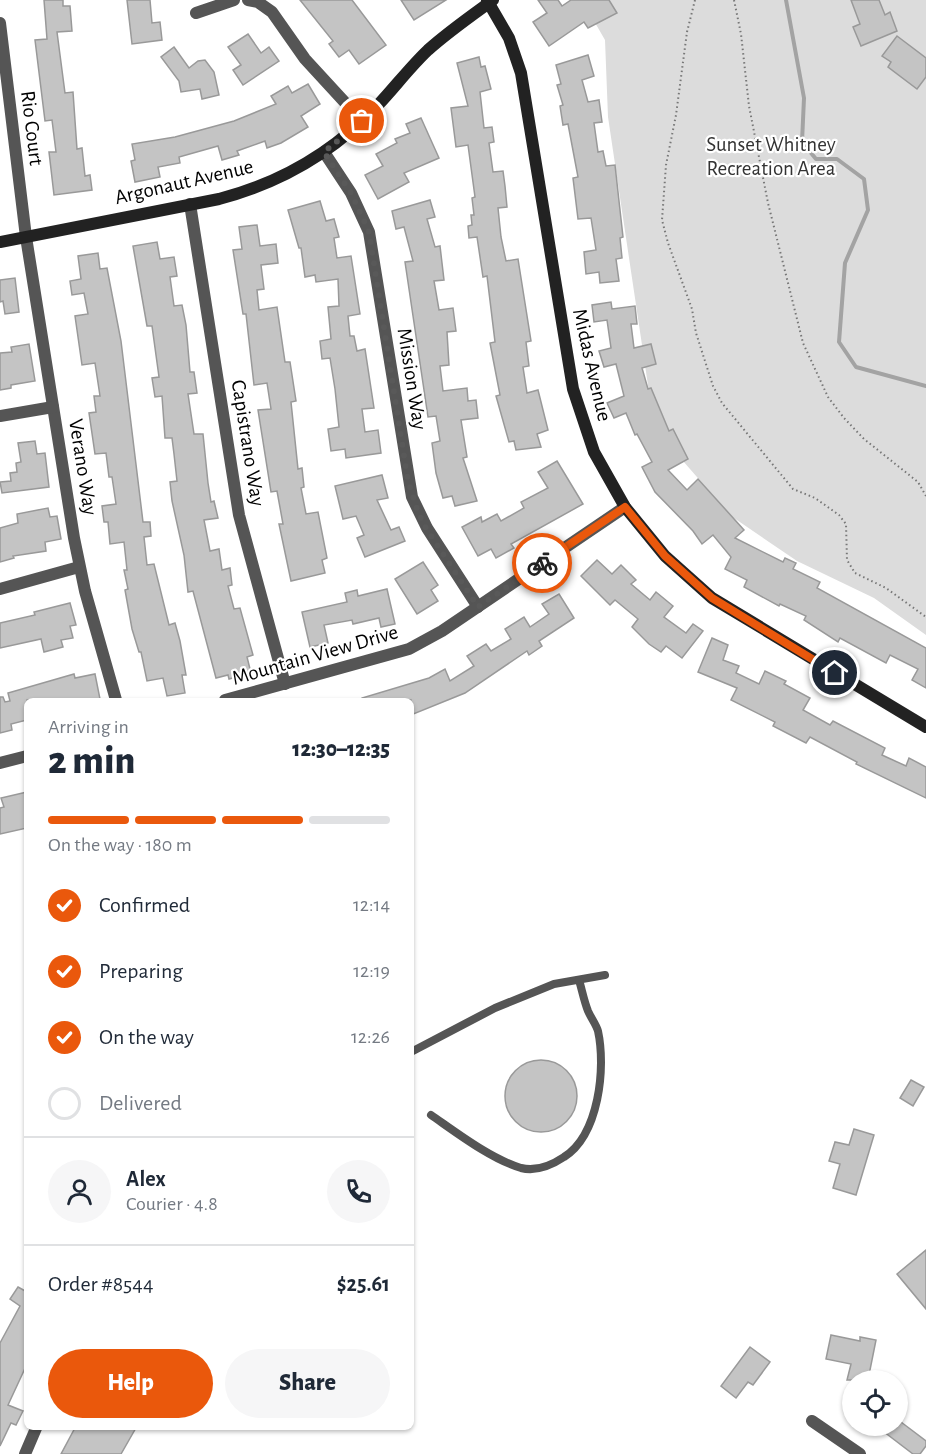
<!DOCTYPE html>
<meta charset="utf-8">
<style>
body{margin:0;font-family:"Alegreya Sans",sans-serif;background:#f6f6f7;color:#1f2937;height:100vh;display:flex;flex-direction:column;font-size:22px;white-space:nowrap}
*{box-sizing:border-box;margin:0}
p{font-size:20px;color:#747a83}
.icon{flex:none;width:33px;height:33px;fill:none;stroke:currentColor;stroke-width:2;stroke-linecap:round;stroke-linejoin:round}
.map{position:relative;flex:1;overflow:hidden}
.sheet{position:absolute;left:24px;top:698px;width:390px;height:732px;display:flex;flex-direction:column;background:#fff;border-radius:9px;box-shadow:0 2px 4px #0004}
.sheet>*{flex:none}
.fabs{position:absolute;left:842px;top:1370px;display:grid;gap:12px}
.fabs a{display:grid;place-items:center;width:66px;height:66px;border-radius:50%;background:#fff;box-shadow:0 2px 4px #0004;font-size:30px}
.pin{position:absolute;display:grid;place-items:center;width:51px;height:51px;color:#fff;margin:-26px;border:3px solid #fff;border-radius:50%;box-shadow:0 2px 6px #0007}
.courier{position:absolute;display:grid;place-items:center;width:60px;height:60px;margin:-30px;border:4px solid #ea580c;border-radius:50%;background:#fff;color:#222;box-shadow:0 2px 8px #0007}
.summary em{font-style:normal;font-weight:800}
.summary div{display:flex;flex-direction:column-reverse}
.summary{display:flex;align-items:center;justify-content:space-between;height:102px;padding:0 24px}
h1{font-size:39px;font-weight:800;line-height:45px}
.bar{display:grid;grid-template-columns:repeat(4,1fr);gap:9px 6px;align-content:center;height:72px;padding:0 24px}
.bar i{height:8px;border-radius:4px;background:#e0e1e3}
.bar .on{background:#ea580c}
.bar p{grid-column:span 4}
.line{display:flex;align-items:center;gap:15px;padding:0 24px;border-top:2px solid #e0e1e3}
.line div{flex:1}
.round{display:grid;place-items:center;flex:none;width:63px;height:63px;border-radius:32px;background:#f6f6f7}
ol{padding:0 24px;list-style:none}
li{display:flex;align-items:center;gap:18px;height:66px}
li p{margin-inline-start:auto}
li .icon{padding:6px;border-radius:50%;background:#ea580c;color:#fff;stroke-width:4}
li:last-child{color:#747a83}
li i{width:33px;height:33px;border:3px solid #e0e1e3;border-radius:50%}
.cta{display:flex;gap:12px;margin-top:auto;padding:12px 24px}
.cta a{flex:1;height:69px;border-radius:36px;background:#ea580c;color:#fff;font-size:24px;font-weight:800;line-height:69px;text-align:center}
.cta a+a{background:#f6f6f7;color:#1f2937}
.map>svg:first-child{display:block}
</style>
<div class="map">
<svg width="926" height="1454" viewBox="0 0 926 1454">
<rect width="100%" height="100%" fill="#fff"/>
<path fill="#dcdcdc" d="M582,0H926V635L874,598L797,561L731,516L683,461L649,392L608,117L605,40Z"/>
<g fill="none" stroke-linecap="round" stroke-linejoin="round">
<path stroke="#a3a3a3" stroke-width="4" d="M786,0L804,98L802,142L816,159H837L864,179L868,210L845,263L839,342L856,367L926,386"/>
</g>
<g fill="#c4c4c4" stroke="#999" stroke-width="1.5">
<path d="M44,0H63V6H70L72,31L57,32L65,93L73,92L77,149L82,148L85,176L90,175L92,190L54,195L49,152H56L52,120L45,121L35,40L47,39Z"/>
<path d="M127,0H150L152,23L160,22L162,40L132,44Z"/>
<path d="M300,0H352L386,45L359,64L349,50L339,57L329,44L333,41Z"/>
<path d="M401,0H446L414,20Z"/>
<path d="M538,0H558L562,6L571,0H609L617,13L588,28L584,22L549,46L533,22L547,13Z"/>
<path d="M851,0H879L885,15L890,12L897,31L861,46L853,27L860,24Z"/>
<path d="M248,34L261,53L269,47L279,61L243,85L233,70L241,65L228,47Z"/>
<path d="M897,36L926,58V77L917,89L888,67L891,62L882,56Z"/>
<path d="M174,47L189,68L198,61L205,60L214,72L219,95L202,99L200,89L181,92L179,81L161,57Z"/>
<path d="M588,55L594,76L582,80L588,102L599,100L602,122L594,123L598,152L603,151L606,166L615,165L623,237L620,238L622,258L616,259L619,281L600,283L599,272L586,274L584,252L596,250L591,218L578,219L573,178L578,177L568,124L563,125L560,106L563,105L557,85L561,84L556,65Z"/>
<path d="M479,57L481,67L485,66L491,89L480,92L484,128L492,127L494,142L489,143L493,172L503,171L505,186L507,207L498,208L501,237L506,261L518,259L531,341L526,342L529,366L523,367L527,393L538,390L548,430L537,434L541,447L516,450L514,441L509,442L496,396L500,395L490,343L495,342L487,276L483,277L477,237L469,238L468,226L472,225L471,215H474L472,198L475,197L468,145L456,147L451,108L468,106L457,63Z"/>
<path d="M308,84L320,104L301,116L308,127L281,143L267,148L265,141L237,151L239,155L222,160L218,146L179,157L180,163L158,167L160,177L135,182L131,161L135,160L132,144L175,137L234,121L276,104L271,96L288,86L292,93Z"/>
<path d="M421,118L439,158L404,173L409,182L378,199L365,175L383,166L376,154L397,143L395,139L410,133L406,124Z"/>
<path d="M430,200L435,217L427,219L435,247L440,246L444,280L434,281L439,310L453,308L456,331L447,332L449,365L440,366L443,391L467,388L468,401L476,400L478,418L461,420L467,457L463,458L477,501L455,506L452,496L443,498L436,473L432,443L440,441L436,416L428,417L405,262L413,261L404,227L396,229L392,211Z"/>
<path d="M320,201L326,221L334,219L339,237L334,238L337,258L351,256L360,314L348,316L350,336H354L357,351L365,349L374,408L362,409L365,432L378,430L381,453L346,458L345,449L331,451L328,429L339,427L335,389L330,358L322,359L320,341L331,339L328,307L339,306L338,279L316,282L315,275L305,277L301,248H299L288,210Z"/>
<path d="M257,225L260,246L276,244L278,263L261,265L264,289L257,290L259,310L277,307L285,362H290L296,401L291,402L298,469L302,468L304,487L301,488L306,514L318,512L327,558L322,560L325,573L291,581L279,524H283L277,491L271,492L258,410L271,409L267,383L254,385L246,314H243L233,250L242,249L239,227Z"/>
<path d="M157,242L160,259L174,257L177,276L170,277L174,306L182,305L186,325L190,372H194L197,393L188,394L194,434H203L208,483L211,502L214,501L218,518L204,520L210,551L219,549L222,570L230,568L232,585L228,586L234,609L240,608L253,655L247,657L251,673L229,679L228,675L216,678L193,591L188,592L184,555L172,501L170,482L177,481L174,454L172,438H165L162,396L155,397L152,378L159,377L152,326H147L133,246Z"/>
<path d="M98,253L100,269L107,268L121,341L143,522H150L151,536L144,537L147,565L154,564L169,625L175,623L180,641L186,675H182L185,693L167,696L163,678L147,681L141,652H139L132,629L125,590L128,589L124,570H127L124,542L110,544L108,522H104L102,506L116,504L112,477H109L106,453L95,454L89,413L96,412L94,396H100L95,363L82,365L75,316L88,314L84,293L72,295L70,281L81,279L78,256Z"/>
<path d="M15,278L19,312L5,314L3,301L0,302V280Z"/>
<path d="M611,302L612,309L635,306L637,324H631L634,348L651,344L656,364L642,368L648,389L651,388L669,431L673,429L688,459L668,470L687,490L698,479L744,530L735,538L783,562L785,558L796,563L793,569L820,582L817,588L926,648V688L912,680L918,669L890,655L886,663L840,638L838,642L804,620L806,616L780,604L779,606L744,587L747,580L725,569L731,557L713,535L702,544L693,531L655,492L642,467L652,462L637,434L635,435L626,413L614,418L607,403L624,396L616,364L604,367L599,351L611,348L607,320L594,322L592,305Z"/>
<path d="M29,344L35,381L11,385V388L0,390V353L12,352L11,347Z"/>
<path d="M35,441L37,454L45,453L49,487L2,493L0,482L11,481L10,473L17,472L16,463L21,462L18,443Z"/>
<path d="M557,461L583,504L511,544L514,548L496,558L491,549L478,556L462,527L481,517L482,522L497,514L501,521L524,508L521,502L548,488L538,472Z"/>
<path d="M382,475L388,498L377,500L391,530L399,527L405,541L365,557L357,538L364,535L356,516L343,519L335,486Z"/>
<path d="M48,508L50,517L57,516L61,539L45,542L46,551L13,556L14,558L0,562V528L18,523L17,514Z"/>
<path d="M597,560L612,574L621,565L636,580L631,584L650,600L656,592L673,606L664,617L686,633L693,624L703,631L682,658L666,646L661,652L649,644L632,627L638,619L615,600L610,605L581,576Z"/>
<path d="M423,562L438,585L431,590L438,601L417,614L395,579Z"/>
<path d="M387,589L395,624L381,627L379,618L353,624L352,620L324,625L328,643L310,647L302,612L347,602L345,593L357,590L358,596Z"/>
<path d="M559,594L574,618L539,641L542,646L529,655L527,651L465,693L411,715V700H362V698L429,678L445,669L450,681L474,666L467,656L486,644L491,651L511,639L505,629L524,617L530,627L549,614L542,604Z"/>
<path d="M70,603L76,625L70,626L73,638L61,640L63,647L44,652L41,639L0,648V623L35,615L34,612Z"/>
<path d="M712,638L728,645L723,660L739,666L736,673L759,684L765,671L786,681L784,684L810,698L803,710L830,725L833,721L885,748L882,755L906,766L909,758L926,767V798L856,764L857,762L810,737L806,743L773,726L775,722L731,700L737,688L698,672Z"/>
<path d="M74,674L75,678L95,674L100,699L27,700V720L11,724L12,730L0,733V697H3L5,702L10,701L8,693Z"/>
<path d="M27,792V828L0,834V808L4,807L1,798Z"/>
<circle cx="541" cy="1096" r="36"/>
<path d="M911,1080L924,1087L913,1106L900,1098Z"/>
<path d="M854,1129L874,1135L856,1195L833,1188L840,1164L829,1161L835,1142L849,1145Z"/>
<path d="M926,1250V1309L897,1274Z"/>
<path d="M18,1287L27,1292V1364L8,1405L23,1411L16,1425L11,1423L0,1446V1343L20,1306L10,1299Z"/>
<path d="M831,1335L860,1341V1337L876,1340L868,1380H847L851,1364L826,1359Z"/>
<path d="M750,1347L770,1362L753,1385L748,1382L736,1398L721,1386Z"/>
<path d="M897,1419L926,1441V1446L920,1454H913L875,1425H897Z"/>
<path d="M76,1426H137L121,1454H61Z"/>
</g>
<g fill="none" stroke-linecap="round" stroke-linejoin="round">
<g stroke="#777" stroke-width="2" stroke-dasharray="1.5 3" stroke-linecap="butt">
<path d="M695,0L687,32L676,115L666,165L662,220L668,243L692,309L696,333L713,386L722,403L793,489L815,498L839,515L846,524L847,560L855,573L886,588L926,617"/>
<path d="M734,0L741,34L749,106L768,203L803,343L828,397L844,418L864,439L918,482L926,496"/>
</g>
<g stroke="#555" stroke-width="8">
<path d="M411,1052L495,1008L554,984L605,975"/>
<path d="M431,1115C457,1133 491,1159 521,1168C537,1172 552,1165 564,1157C599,1135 606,1068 598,1031C596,1024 591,1018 588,1011C584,1001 582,990 579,980"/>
</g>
<g stroke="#555" stroke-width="12">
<path d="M248,0L258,2L272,12L305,59L362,121"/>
<path d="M196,13L234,0"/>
<path d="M0,23L26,237L74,538L85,591L116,700"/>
<path d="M324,152L351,193L369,232L412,497L427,528L478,607"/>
<path d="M190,204L239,515L285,684"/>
<path d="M0,416L53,407"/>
<path d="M0,589L79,567"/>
<path d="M225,700L409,649L442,631L625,507"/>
<path d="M0,763L27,756"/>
<path d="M812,1421L860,1454"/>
<path d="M25,1454L37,1426"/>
</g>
<g stroke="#222" stroke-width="12">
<path d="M487,0L509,38L521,73L573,389L594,452L625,507L665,556L712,598L926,727"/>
<path d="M0,242L219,199C280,183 335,151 378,105C395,87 410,67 428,50C448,32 471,16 493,0"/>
</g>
</g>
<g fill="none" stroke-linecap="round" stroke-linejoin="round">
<path stroke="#595959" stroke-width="6" stroke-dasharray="0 10.8" d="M362,121L324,152L351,193L369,232L408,481L418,512L426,528L478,607L542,563"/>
<path stroke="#ea580c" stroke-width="8" d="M542,563L625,507L665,556L712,598L835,673"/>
</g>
<g text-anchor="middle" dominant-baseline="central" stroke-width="4.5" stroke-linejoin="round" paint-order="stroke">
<g font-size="21" fill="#000" stroke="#fff">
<text transform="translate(32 128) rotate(83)">Rio Court</text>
<text transform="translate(184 182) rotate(-13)">Argonaut Avenue</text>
<text transform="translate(592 365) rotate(77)">Midas Avenue</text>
<text transform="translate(412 379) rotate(81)">Mission Way</text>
<text transform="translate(248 443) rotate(81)">Capistrano Way</text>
<text transform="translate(83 467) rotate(81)">Verano Way</text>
<text transform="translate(315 655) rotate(-16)">Mountain View Drive</text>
</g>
<g font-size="21" fill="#333" stroke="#fff">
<text x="771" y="144">Sunset Whitney<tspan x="771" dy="24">Recreation Area</tspan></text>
</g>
</g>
</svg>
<div class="fabs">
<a><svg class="icon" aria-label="locate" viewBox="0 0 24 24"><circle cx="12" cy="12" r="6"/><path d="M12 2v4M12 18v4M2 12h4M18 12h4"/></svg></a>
</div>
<div class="pin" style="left:362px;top:121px;background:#ea580c"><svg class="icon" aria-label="bag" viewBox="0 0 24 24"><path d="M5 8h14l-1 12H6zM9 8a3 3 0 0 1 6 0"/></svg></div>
<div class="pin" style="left:835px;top:673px;background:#1f2937"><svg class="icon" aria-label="home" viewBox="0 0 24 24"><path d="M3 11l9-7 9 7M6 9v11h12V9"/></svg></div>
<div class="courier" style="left:542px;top:563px"><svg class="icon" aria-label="bike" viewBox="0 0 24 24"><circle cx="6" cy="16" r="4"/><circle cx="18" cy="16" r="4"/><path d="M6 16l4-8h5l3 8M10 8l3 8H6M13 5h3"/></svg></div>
<section class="sheet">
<div class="summary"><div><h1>2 min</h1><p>Arriving in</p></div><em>12:30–12:35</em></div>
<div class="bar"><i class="on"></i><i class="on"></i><i class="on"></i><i></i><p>On the way · 180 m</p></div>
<ol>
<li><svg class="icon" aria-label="check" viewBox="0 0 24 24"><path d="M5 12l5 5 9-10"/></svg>Confirmed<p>12:14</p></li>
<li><svg class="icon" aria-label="check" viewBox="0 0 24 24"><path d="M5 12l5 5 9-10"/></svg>Preparing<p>12:19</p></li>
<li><svg class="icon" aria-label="check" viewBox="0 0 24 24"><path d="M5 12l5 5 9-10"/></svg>On the way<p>12:26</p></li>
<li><i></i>Delivered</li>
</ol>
<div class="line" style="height:108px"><a class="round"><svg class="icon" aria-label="person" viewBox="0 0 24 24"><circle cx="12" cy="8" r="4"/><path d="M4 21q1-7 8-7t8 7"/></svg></a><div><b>Alex</b><p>Courier · 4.8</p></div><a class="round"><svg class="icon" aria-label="phone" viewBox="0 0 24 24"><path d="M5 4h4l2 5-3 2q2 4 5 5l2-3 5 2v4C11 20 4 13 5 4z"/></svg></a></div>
<div class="line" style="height:78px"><div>Order #8544</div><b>$25.61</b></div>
<div class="cta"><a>Help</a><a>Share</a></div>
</section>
</div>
